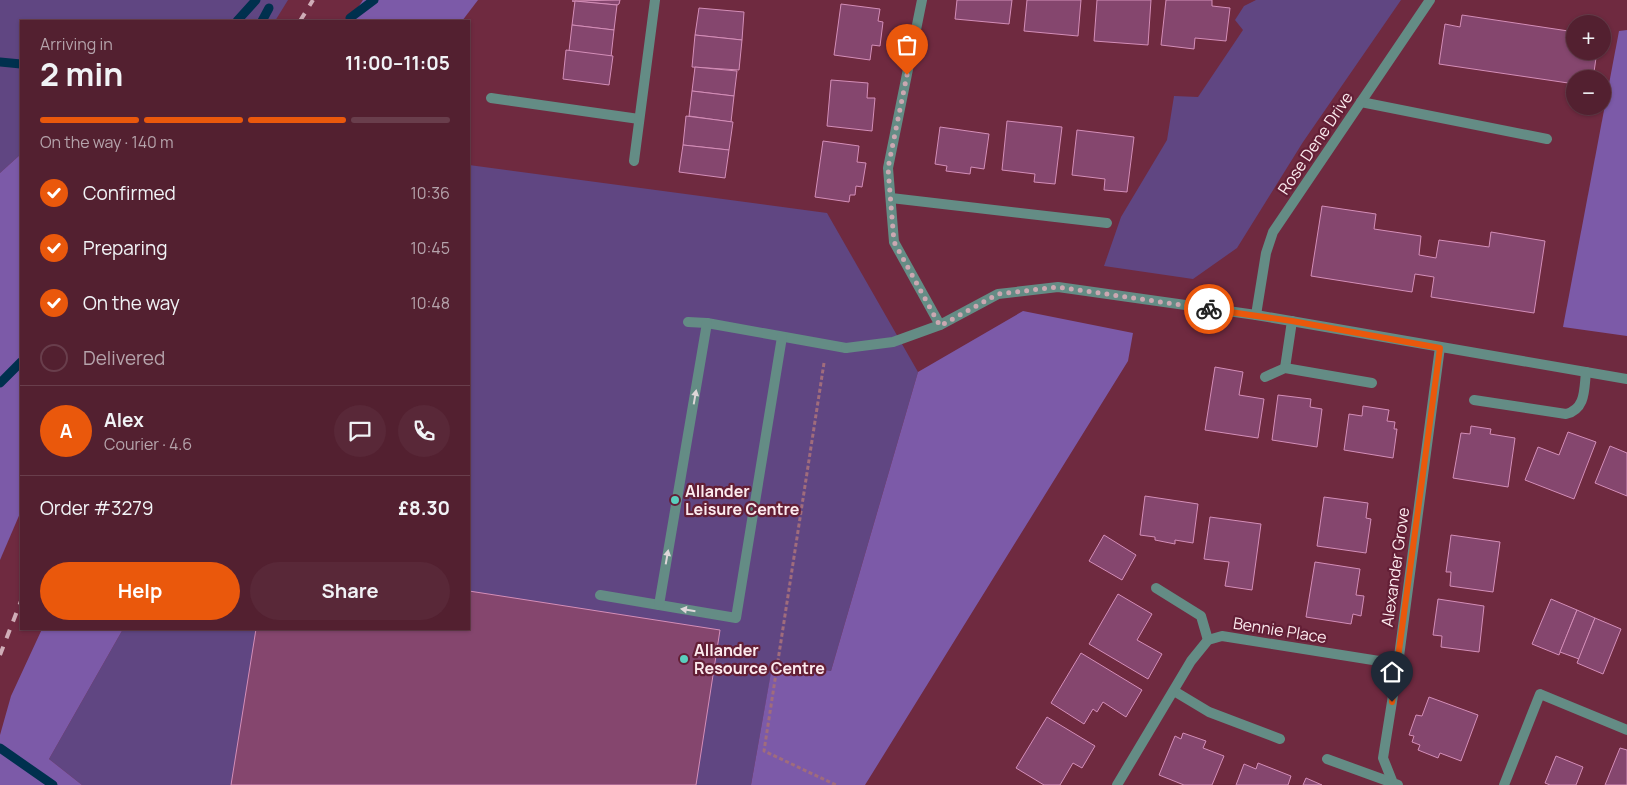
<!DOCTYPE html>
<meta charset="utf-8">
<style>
body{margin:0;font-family:Manrope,sans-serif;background:#592838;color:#f1f3f6;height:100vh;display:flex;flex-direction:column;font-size:19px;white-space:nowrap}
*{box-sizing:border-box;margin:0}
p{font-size:16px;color:#b5a3ab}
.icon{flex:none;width:28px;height:28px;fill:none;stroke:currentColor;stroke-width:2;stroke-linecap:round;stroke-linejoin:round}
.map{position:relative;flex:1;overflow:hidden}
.details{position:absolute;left:20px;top:20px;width:450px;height:610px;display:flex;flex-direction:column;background:#532030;border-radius:0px;box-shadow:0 1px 4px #0004,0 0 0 1px #693e4c}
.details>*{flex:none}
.fabs{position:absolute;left:1566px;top:15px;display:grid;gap:10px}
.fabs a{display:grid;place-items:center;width:45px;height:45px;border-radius:50%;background:#532030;box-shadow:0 1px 4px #0004,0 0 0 1px #693e4c;font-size:25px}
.pin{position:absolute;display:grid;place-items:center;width:42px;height:42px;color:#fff;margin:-51px -21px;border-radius:50% 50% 50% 0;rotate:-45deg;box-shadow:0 0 5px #0007}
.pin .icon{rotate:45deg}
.courier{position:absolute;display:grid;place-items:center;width:50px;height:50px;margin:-25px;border:4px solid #ea580c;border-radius:50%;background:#fff;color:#222;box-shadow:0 1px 6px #0007}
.headline em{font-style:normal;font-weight:700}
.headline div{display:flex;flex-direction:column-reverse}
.headline{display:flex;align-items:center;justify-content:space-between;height:85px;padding:0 20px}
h1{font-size:32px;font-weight:700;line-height:38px}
.bar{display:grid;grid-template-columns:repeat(4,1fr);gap:8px 5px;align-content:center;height:60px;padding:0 20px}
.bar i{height:6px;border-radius:4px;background:#693e4c}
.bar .active{background:#ea580c}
.bar p{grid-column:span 4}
.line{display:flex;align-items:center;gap:12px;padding:0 20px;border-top:1px solid #693e4c}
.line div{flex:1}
.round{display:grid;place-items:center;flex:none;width:52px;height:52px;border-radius:26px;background:#592838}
ol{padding:0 20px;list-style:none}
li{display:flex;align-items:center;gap:15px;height:55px}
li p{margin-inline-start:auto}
li .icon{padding:5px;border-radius:50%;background:#ea580c;color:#fff;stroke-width:4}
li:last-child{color:#b5a3ab}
li i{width:28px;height:28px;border:2px solid #693e4c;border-radius:50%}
.cta{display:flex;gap:10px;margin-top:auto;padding:10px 20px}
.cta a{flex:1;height:58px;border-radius:30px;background:#ea580c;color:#fff;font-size:20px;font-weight:700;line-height:58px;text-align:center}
.cta a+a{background:#592838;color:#f1f3f6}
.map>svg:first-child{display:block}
</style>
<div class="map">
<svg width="1627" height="785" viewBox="0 0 1627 785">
<rect width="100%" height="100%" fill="#6f2a40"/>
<g fill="#604682">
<path d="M0,0H288L275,21H21V154L0,173Z"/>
<path d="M1256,0H1401L1303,142L1237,248L1193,279L1104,266L1121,217L1167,140L1174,96L1198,97L1243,30L1235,20L1244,6Z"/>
<path d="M469,165L827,213L918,372L831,671L773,662L751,785H82L49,759L123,629H469Z"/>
</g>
<g fill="#7c5aa8">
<path d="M363,0H478L462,21H349Z"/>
<path d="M1627,30V336L1563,327L1619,31Z"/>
<path d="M21,154V511L0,560V173Z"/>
<path d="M1023,311L1133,333L1128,361L865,785H751L773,661L831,671L918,372Z"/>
<path d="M42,629H123L49,759L82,785H0V735L11,696Z"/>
</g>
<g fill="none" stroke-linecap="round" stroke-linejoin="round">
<g stroke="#00304e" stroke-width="9">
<path d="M350,18L374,0"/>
<path d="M237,21L256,0"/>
<path d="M262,21L269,8"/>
<path d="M0,62L21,64"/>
<path d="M0,383L21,362"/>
<path d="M0,748L53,785"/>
</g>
</g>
<g fill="#85466e" stroke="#d48eb8">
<path d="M620,0L619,4L617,5L572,1Z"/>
<path d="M957,0H1012L1009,24L955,19Z"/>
<path d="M1027,0H1081L1078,36L1024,31Z"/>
<path d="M1097,0H1151L1148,45L1094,41Z"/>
<path d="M1166,0H1212V6L1230,8L1226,41L1195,38L1194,49L1161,45Z"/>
<path d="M575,1L617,5L614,30L572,25Z"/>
<path d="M841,4L880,9L878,21L883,22L880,46L872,45L870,60L834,55Z"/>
<path d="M699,8L744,12L742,40L695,35Z"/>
<path d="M1462,15L1575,32V51H1597L1593,79H1575V84L1439,64L1445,24L1460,27Z"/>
<path d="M572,25L614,30L611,57L569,51Z"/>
<path d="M695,35L742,40L739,70L692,67Z"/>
<path d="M566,50L613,56L609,85L563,79Z"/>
<path d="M695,67L737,71L734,96L692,91Z"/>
<path d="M831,80L868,83L867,98H875L872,131L827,126Z"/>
<path d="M692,91L734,96L731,122L689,116Z"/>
<path d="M686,116L733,122L729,150L683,145Z"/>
<path d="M1007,121L1062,127L1055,184L1034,182L1035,174L1002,170Z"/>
<path d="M940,127L989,134L984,169L971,167L970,174L946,171L947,166L935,164Z"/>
<path d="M1077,130L1134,137L1127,192L1104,190L1105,179L1072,175Z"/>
<path d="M823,141L859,146L857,162L866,163L862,187L856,186L855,195H850L849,202L815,197Z"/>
<path d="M683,145L729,150L725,178L679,172Z"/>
<path d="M1322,206L1376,214L1374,229L1421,236L1419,255L1436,258L1439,240L1489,247L1491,232L1545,241L1534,313L1431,297L1434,277L1415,274L1412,292L1311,276Z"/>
<path d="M1215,367L1243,372L1239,395L1264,399L1258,438L1205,430Z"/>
<path d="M1278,395L1311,399L1310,407L1322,409L1317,447L1272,440Z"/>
<path d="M1363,406L1389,410L1387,421L1395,422L1394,429H1397L1393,458L1344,450L1349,414L1362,416Z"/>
<path d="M1471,426L1491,429L1490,434L1515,438L1508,487L1453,478L1461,433L1470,434Z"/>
<path d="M1568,432L1596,442L1574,499L1525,480L1538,447L1559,455Z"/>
<path d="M1610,446L1627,453V496L1595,483Z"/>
<path d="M1145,496L1198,504L1193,543L1175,540V544L1155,540V537L1140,535Z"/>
<path d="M1324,497L1368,503L1366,518L1371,519L1366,553L1317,546Z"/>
<path d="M1210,517L1261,524L1252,590L1225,586L1229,562L1204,559Z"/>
<path d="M1104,535L1136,555L1122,580L1089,561Z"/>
<path d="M1451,535L1500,542L1493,592L1450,586L1451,572H1446Z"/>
<path d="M1315,562L1360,569L1356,595L1364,596L1361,616L1353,614L1351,624L1306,617Z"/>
<path d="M469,591L720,630L696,785H231L256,629H469Z"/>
<path d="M1118,594L1152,614L1137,640L1162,654L1148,679L1089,644Z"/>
<path d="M1438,599L1484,606L1479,652L1441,647L1442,636L1433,635Z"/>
<path d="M1551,599L1577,610L1559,655L1532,644Z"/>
<path d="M1577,610L1595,618L1579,659L1560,652Z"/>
<path d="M1595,618L1621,629L1603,674L1577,663Z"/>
<path d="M1081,653L1142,690L1126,717L1103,702L1097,712L1093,709L1084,724L1051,703Z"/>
<path d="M1429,697L1478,715L1461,761L1440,753L1438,758L1418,750L1420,745L1412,742L1414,736L1409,735L1416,715L1422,716Z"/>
<path d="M1047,717L1095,746L1082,768L1073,763L1060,785H1044L1016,768Z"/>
<path d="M1183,733L1206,741L1203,748L1224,756L1212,785H1184L1159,775L1175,736L1181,739Z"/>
<path d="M1620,748L1627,750V785H1605Z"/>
<path d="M1556,756L1583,767L1576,785H1550L1545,783Z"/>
<path d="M1258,763L1291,776L1288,785H1236L1244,764L1256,769Z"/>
<path d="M1306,778L1322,785H1303Z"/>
</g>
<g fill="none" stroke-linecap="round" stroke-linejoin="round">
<path stroke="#a06c7c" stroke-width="3" stroke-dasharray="4 2.5" stroke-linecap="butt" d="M824,363L764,751L836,785"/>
<g stroke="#648c85" stroke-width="10">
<path d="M491,98L639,119"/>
<path d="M1361,102L1547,139"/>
<path d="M688,322L707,323L846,348"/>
<path d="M600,595L736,618L782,337"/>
<path d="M659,605L707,323"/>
</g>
<g stroke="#648c85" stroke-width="10">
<path d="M922,0L888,168L894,242L940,325"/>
<path d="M634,161L655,0"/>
<path d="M891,198L1107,223"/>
<path d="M1256,315L1266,253L1273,232L1430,0"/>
<path d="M846,348L893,342L940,325L998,294L1058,287L1256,315L1627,379"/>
<path d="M1285,368L1292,321"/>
<path d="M1265,377L1285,368L1372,383"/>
<path d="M1474,400L1566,414C1586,409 1584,389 1586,372"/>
<path d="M1156,588L1201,616L1208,640"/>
<path d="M1174,691L1209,712L1280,739"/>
<path d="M1327,759L1393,783"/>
<path d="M1117,785L1191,661L1208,640L1222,636L1398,664"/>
<path d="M1398,785L1393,783L1383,758L1398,664L1440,347"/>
<path d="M1504,785L1540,694L1627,730"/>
</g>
<g stroke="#cfadb7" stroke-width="4" stroke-dasharray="9 9" stroke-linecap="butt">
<path d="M300,21L313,0"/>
<path d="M0,655L21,601"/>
</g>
</g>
<defs><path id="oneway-solid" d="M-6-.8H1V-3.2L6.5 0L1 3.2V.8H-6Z" transform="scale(1.25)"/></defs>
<g fill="#ded7d9">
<use href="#oneway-solid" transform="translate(695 397) rotate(-80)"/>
<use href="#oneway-solid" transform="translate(667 557) rotate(-80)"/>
<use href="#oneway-solid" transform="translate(688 610) rotate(-171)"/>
</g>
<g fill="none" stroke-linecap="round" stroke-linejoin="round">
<path stroke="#cba7b1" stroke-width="5" stroke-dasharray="0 9" d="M907,75L888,168L894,242L940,326L998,294L1058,287L1209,309"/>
<path stroke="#ea580c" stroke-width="6" d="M1209,309L1292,321L1440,348L1392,702"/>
</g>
<g fill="#5acebd" stroke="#631f36" stroke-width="2">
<circle cx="675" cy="500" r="5"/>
<circle cx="684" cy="659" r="5"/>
</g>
<g text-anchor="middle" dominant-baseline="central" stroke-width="4.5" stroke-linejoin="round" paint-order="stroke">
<g font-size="16" fill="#fceaee" stroke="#631f36">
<text transform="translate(1315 143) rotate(-56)">Rose Dene Drive</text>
<text transform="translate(1395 567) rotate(-82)">Alexander Grove</text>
<text transform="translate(1280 630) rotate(9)">Bennie Place</text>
</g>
<g font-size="16" font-weight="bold" fill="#fceaee" stroke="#631f36" text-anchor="start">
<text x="685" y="491">Allander<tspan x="685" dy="18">Leisure Centre</tspan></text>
<text x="694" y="650">Allander<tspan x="694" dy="18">Resource Centre</tspan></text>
</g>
</g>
</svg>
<div class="fabs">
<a>+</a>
<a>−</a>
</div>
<div class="pin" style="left:907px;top:75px;background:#ea580c"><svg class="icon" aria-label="bag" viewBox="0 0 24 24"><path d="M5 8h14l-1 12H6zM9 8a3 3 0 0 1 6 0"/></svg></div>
<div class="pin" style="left:1392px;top:702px;background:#1f2937"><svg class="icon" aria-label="home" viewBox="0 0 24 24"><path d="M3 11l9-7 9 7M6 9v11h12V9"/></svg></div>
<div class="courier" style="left:1209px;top:309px"><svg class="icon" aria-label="bike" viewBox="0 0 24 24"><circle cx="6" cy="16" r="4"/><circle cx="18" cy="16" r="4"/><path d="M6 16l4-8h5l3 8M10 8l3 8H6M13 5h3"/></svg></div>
<section class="details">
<div class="headline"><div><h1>2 min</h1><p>Arriving in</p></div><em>11:00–11:05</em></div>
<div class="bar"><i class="active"></i><i class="active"></i><i class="active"></i><i></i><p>On the way · 140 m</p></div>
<ol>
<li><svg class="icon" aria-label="check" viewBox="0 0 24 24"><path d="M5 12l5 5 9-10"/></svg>Confirmed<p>10:36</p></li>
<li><svg class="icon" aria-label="check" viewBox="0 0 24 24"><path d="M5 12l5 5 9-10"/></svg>Preparing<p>10:45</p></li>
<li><svg class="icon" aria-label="check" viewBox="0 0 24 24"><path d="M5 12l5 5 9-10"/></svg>On the way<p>10:48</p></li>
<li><i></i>Delivered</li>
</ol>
<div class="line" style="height:90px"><b class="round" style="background:#ea580c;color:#fff">A</b><div><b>Alex</b><p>Courier · 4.6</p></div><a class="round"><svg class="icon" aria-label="chat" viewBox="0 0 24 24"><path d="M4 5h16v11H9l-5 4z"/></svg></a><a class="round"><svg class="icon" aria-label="phone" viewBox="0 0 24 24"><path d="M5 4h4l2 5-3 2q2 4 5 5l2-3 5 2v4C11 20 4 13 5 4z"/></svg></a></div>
<div class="line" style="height:65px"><div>Order #3279</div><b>£8.30</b></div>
<div class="cta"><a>Help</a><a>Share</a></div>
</section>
</div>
